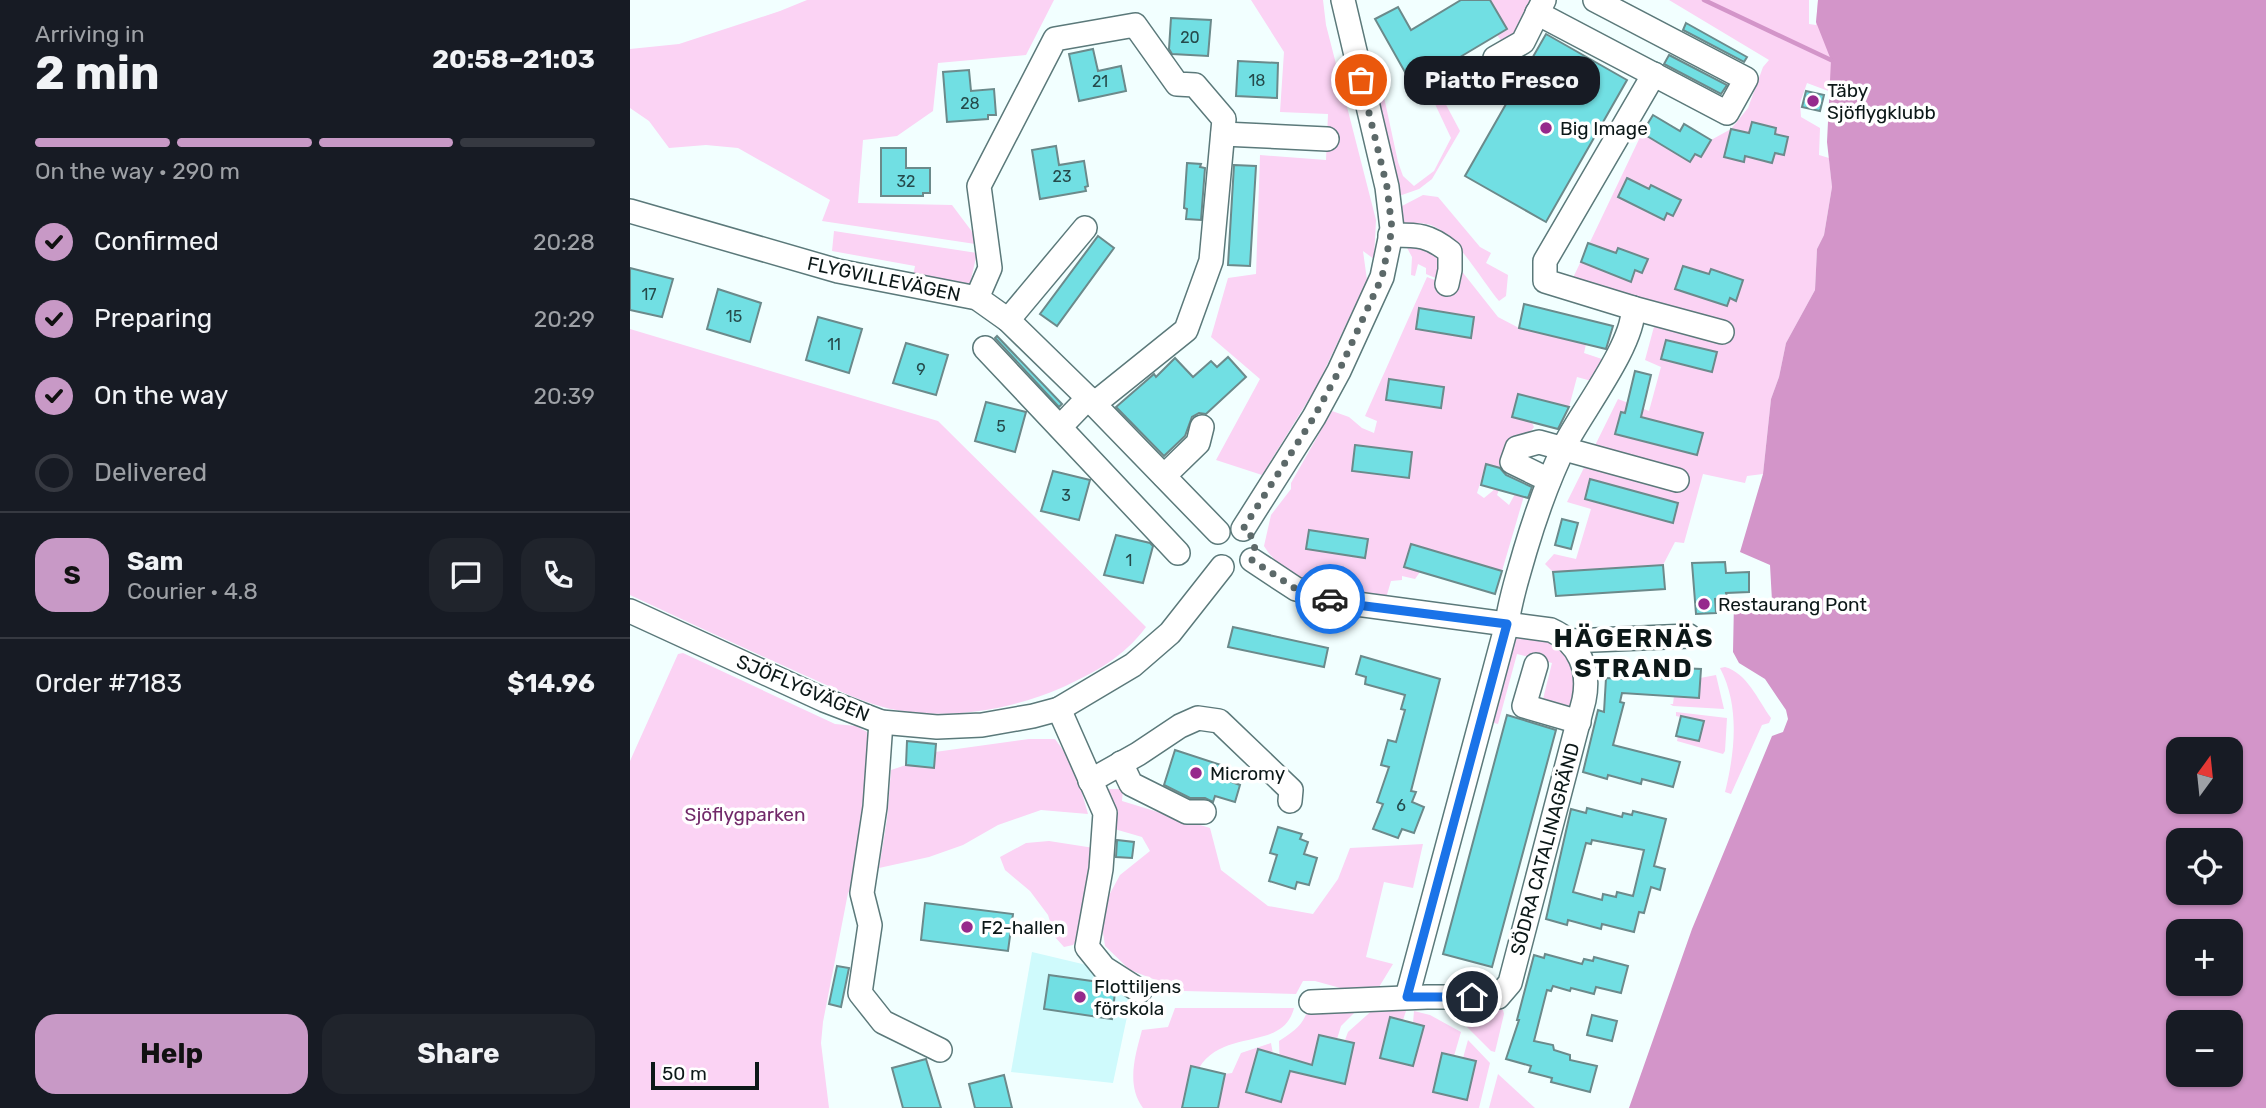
<!DOCTYPE html>
<meta charset="utf-8">
<style>
body{margin:0;font-family:Rubik,sans-serif;background:#20242c;color:#f1f3f6;height:100vh;display:flex;flex-direction:column;font-size:26px;white-space:nowrap}
*{box-sizing:border-box;margin:0}
p{font-size:23px;color:#9ea1a6}
.icon{flex:none;width:38px;height:38px;fill:none;stroke:currentColor;stroke-width:2;stroke-linecap:round;stroke-linejoin:round}
.map{position:relative;flex:1;overflow:hidden}
.details{display:flex;flex-direction:column;background:#171b24;width:630px}
.details>*{flex:none}
.needle{width:46px;rotate:15deg}
.tools{position:absolute;left:1536px;top:737px;display:grid;gap:14px}
.tools a{display:grid;place-items:center;width:77px;height:77px;border-radius:14px;background:#171b24;box-shadow:0 2px 5px #0004;font-size:35px}
.scale{position:absolute;left:21px;bottom:18px;width:108px;box-sizing:border-box;padding-left:7px;border:4px solid #0c1818;border-top:0;font-size:19px;line-height:24px;white-space:nowrap;color:#0c1818;-webkit-text-stroke:5px #fff;paint-order:stroke}
.pin{position:absolute;display:grid;place-items:center;width:60px;height:60px;color:#fff;margin:-30px;border:4px solid #fff;border-radius:50%;box-shadow:0 2px 7px #0007}
.courier{position:absolute;display:grid;place-items:center;width:70px;height:70px;margin:-35px;border:5px solid #1a73e8;border-radius:50%;background:#fff;color:#222;box-shadow:0 2px 9px #0007}
.bubble{position:absolute;height:49px;border-radius:21px;background:#171b24;box-shadow:0 2px 5px #0004;font-size:23px;font-weight:700;line-height:49px;text-align:center}
.overview em{font-style:normal;font-weight:700}
.overview div{display:flex;flex-direction:column-reverse}
.overview{display:flex;align-items:center;justify-content:space-between;height:119px;padding:0 35px}
h1{font-size:46px;font-weight:700;line-height:52px}
.bar{display:grid;grid-template-columns:repeat(4,1fr);gap:10px 7px;align-content:center;height:84px;padding:0 35px}
.bar i{height:9px;border-radius:5px;background:#363941}
.bar .active{background:#c899c6}
.bar p{grid-column:span 4}
.line{display:flex;align-items:center;gap:18px;padding:0 35px;border-top:2px solid #363941}
.line div{flex:1}
.round{display:grid;place-items:center;flex:none;width:74px;height:74px;border-radius:21px;background:#20242c}
ol{padding:0 35px;list-style:none}
li{display:flex;align-items:center;gap:21px;height:77px}
li p{margin-inline-start:auto}
li .icon{padding:7px;border-radius:50%;background:#c899c6;color:#111;stroke-width:4}
li:last-child{color:#9ea1a6}
li i{width:38px;height:38px;border:4px solid #363941;border-radius:50%}
.action{display:flex;gap:14px;margin-top:auto;padding:14px 35px}
.action a{flex:1;height:80px;border-radius:21px;background:#c899c6;color:#111;font-size:28px;font-weight:700;line-height:80px;text-align:center}
.action a+a{background:#20242c;color:#f1f3f6}
main{display:flex;flex:1;min-height:0}
.map>svg:first-child{display:block}
</style>
<main>
<section class="details">
<div class="overview"><div><h1>2 min</h1><p>Arriving in</p></div><em>20:58–21:03</em></div>
<div class="bar"><i class="active"></i><i class="active"></i><i class="active"></i><i></i><p>On the way · 290 m</p></div>
<ol>
<li><svg class="icon" aria-label="check" viewBox="0 0 24 24"><path d="M5 12l5 5 9-10"/></svg>Confirmed<p>20:28</p></li>
<li><svg class="icon" aria-label="check" viewBox="0 0 24 24"><path d="M5 12l5 5 9-10"/></svg>Preparing<p>20:29</p></li>
<li><svg class="icon" aria-label="check" viewBox="0 0 24 24"><path d="M5 12l5 5 9-10"/></svg>On the way<p>20:39</p></li>
<li><i></i>Delivered</li>
</ol>
<div class="line" style="height:126px"><b class="round" style="background:#c899c6;color:#111">S</b><div><b>Sam</b><p>Courier · 4.8</p></div><a class="round"><svg class="icon" aria-label="chat" viewBox="0 0 24 24"><path d="M4 5h16v11H9l-5 4z"/></svg></a><a class="round"><svg class="icon" aria-label="phone" viewBox="0 0 24 24"><path d="M5 4h4l2 5-3 2q2 4 5 5l2-3 5 2v4C11 20 4 13 5 4z"/></svg></a></div>
<div class="line" style="height:91px"><div>Order #7183</div><b>$14.96</b></div>
<div class="action"><a>Help</a><a>Share</a></div>
</section>
<div class="map">
<svg width="1636" height="1108" viewBox="0 0 1636 1108">
<rect width="100%" height="100%" fill="#f2ffff"/>
<path fill="#cffafc" d="M402,952L465,967L502,993L483,1083L381,1072Z"/>
<g fill="#fbd3f4" fill-rule="evenodd">
<path d="M177,0H424L396,55L308,63L303,111L267,136L233,140L228,203L322,205L352,245L192,221L200,200L108,148L76,145L39,148L19,121L0,108V49L49,44L150,11Z"/>
<path d="M621,0H693L696,25L746,220L744,259L733,251L737,280L687,386L632,475L586,460L630,379L581,337L598,278L626,274L630,155L696,160L698,114L650,112L654,52Z"/>
<path d="M860,0H903L885,35L873,43L867,35L877,29Z"/>
<path d="M1039,0H1179V24L1186,25L1188,0H1222L1201,92L1177,83L1170,103L1171,117L1190,128L1189,155L1199,158L1202,187L1194,235L1187,249L1185,290L1156,343L1149,377L1141,399L1133,474L1117,476L1115,483L1073,474L1054,543L1045,542L1033,565L923,572L915,564L924,554L946,559L961,509L937,502L988,399L1019,411L1031,367L1015,360L1025,323L1093,345L1103,327L941,282L1012,133L1060,162L1065,154L1071,157L1081,140L1101,129L1118,108L1133,67L1139,60Z"/>
<path d="M736,60H741L754,97L768,162L773,176L784,186L804,171L821,138L805,104L813,99L830,131L802,179L789,189L769,196Z"/>
<path d="M793,195L808,197L850,247L861,253L856,263L878,275L876,296L869,301C853,282 828,239 807,228C798,222 785,223 774,224L772,206Z"/>
<path d="M204,231L347,253L340,284L282,281L285,266L202,251Z"/>
<path d="M775,244L812,253L810,280L796,274V268L788,264L785,276L781,275L782,257Z"/>
<path d="M830,269L868,317L889,328L956,344L954,353L975,360L965,382L947,377L939,407L888,394L904,427L883,455L877,470L856,465L847,493L854,498L865,489L869,490L867,495L879,505L885,494L894,496L872,571L781,544L774,567L790,572L785,579L772,576V580L761,581L756,598C715,592 657,585 634,546L641,515L661,489V483L702,411L719,417L732,428L744,433L747,421L735,416L797,277L823,287ZM789,308L844,317L841,337ZM760,379L814,387L811,408L756,399ZM725,446L782,452L780,477L723,471ZM679,530L737,539L735,558L676,549Z"/>
<path d="M0,329L308,421L516,627C494,657 464,673 431,688C377,711 310,722 253,707C226,700 200,686 174,675C116,649 58,622 0,595Z"/>
<path d="M887,635C898,636 910,636 920,642C942,655 954,684 940,706L913,699L922,663L887,654L868,724L860,722L879,645Z"/>
<path d="M53,653L205,724L226,726L237,732L239,749L223,886L218,893L193,1022L191,1043L199,1108H0V761L48,654Z"/>
<path d="M1095,667C1117,673 1128,700 1141,718L1139,723L1132,725L1101,794L1095,792C1105,752 1110,706 1090,668Z"/>
<path d="M1086,675L1094,709L1043,706L1040,704H1043L1044,696L1070,678Z"/>
<path d="M1046,712L1097,718L1095,751L1093,754L1047,741L1048,736L1069,741L1073,722L1046,716Z"/>
<path d="M399,739H425L444,765L458,814L411,810L368,825L333,845L299,857L249,868L257,819L261,770L276,765L303,768L305,752Z"/>
<path d="M478,789H493L492,801L580,828L591,870L638,906L683,914L708,879L720,848L793,844L783,888L754,882L736,957L763,964L746,992L714,989L685,981H673L666,994L554,991L500,970L475,946L470,912L490,875L520,851L512,837L481,828Z"/>
<path d="M419,841L464,848L448,938L443,945L434,947L425,937L418,915L400,891L375,870L370,857L396,843Z"/>
<path d="M746,1007L777,1008L773,1020L760,1018L750,1058L783,1066L793,1026L783,1023L784,1011L800,1015L831,1032L824,1056L812,1054L803,1091L837,1100L846,1062L833,1058L838,1040L860,1063L849,1108H588L595,1074L602,1073L611,1053L641,1043L643,1054L628,1050L616,1091L651,1102L649,1041C663,1032 674,1025 678,1008H729L711,1026L707,1039L689,1035L715,1083L724,1043L715,1040L718,1032Z"/>
<path d="M545,1008H664C653,1052 594,1027 569,1068L561,1066L552,1108H513C496,1085 505,1056 512,1030L538,1027Z"/>
<path d="M869,1008L873,1010L874,1014L865,1052L861,1051L825,1015L826,1010Z"/>
<path d="M868,1074L905,1108H859Z"/>
</g>
<path fill="#d395c9" fill-rule="evenodd" d="M1188,0H1636V1108H999L1062,929L1142,736L1153,732L1158,719L1156,710L1135,679L1109,663L1103,652L1104,602L1142,601L1140,565L1110,552L1133,474L1141,399L1149,377L1156,343L1185,290L1187,249L1194,235L1202,187L1197,142L1201,60L1186,22ZM1549,749H1601V802H1549ZM1549,840H1601V892H1549ZM1549,931H1601V984H1549ZM1549,1022H1601V1074H1549Z"/>
<g fill="none" stroke-linecap="round" stroke-linejoin="round">
<path stroke="#d395c9" stroke-width="4.5" d="M1074,0L1201,60"/>
</g>
<g fill="#71dfe3" stroke="#6b8a8b" stroke-width="2" fill-rule="evenodd">
<path d="M831,0H860L877,29L805,72L812,85L789,97L745,19L768,7L781,30Z"/>
<path d="M541,18L581,20L578,56L542,54L539,49Z"/>
<path d="M1056,23L1117,57L1114,62L1053,30Z"/>
<path d="M916,34L997,80L916,222L835,176Z"/>
<path d="M463,49L468,71L491,66L496,91L449,101L439,54Z"/>
<path d="M1039,55L1097,85L1091,94L1034,64Z"/>
<path d="M608,61L648,63L647,98L606,96Z"/>
<path d="M339,70L341,91L364,89L366,115H358V119L317,122L313,72Z"/>
<path d="M1176,91L1194,95L1190,111L1172,107Z"/>
<path d="M1023,115L1050,131L1054,124L1081,140L1071,157L1065,154L1060,162L1012,133Z"/>
<path d="M1122,122L1146,128L1145,134L1158,137L1154,155L1145,153L1142,163L1115,156L1114,162L1094,157L1101,129L1119,133Z"/>
<path d="M426,146L429,165L454,161L458,186L455,187L456,191L410,199L402,150Z"/>
<path d="M251,148H276V168H300V193H293V196H251Z"/>
<path d="M557,163L571,164L570,167L575,168L571,220L556,219L557,209L554,208Z"/>
<path d="M604,165L626,166L620,266L598,265Z"/>
<path d="M997,178L1019,189L1021,185L1051,200L1043,216L1037,213L1034,220L988,197Z"/>
<path d="M468,236L484,248L427,326L410,314Z"/>
<path d="M958,243L986,253L988,248L1018,259L1012,273L1005,270L1001,282L951,262Z"/>
<path d="M1053,266L1079,274L1081,269L1113,280L1106,301L1100,298L1097,306L1045,289Z"/>
<path d="M0,268L43,279L32,317L0,310Z"/>
<path d="M88,289L131,303L120,342L77,329Z"/>
<path d="M894,304L983,326L976,349L889,328Z"/>
<path d="M789,308L844,317L841,338L786,329Z"/>
<path d="M188,317L232,329L219,373L176,360Z"/>
<path d="M367,336L432,404L429,407L365,338Z"/>
<path d="M1036,340L1087,352L1082,372L1031,359Z"/>
<path d="M276,343L318,355L306,395L263,383Z"/>
<path d="M598,357L616,377L576,414L569,413L562,417L555,436L534,456L486,407L524,374L526,377L545,358L563,377L581,361L587,367Z"/>
<path d="M1005,371L1021,375L1011,417L1073,433L1067,455L985,434L991,412L995,413Z"/>
<path d="M759,379L814,387L811,408L756,400Z"/>
<path d="M888,394L939,407L928,429L882,417Z"/>
<path d="M356,402L396,412L385,452L345,441Z"/>
<path d="M725,445L782,452L779,478L722,471Z"/>
<path d="M856,464L870,468L876,475L902,487L898,498L851,485Z"/>
<path d="M423,471L460,480L449,520L411,511Z"/>
<path d="M960,479L1048,503L1043,523L955,499Z"/>
<path d="M932,519L948,523L941,549L925,545Z"/>
<path d="M679,530L738,539L735,558L676,549Z"/>
<path d="M486,535L520,543L523,546L513,583L474,575Z"/>
<path d="M781,544L872,571L865,594L774,567Z"/>
<path d="M1095,562L1096,573L1119,572V592L1096,593L1097,598L1085,599L1086,613L1066,614L1062,563Z"/>
<path d="M1033,565L1035,589L926,596L923,572Z"/>
<path d="M603,627L698,648L694,667L598,647Z"/>
<path d="M731,656L810,679L781,791L786,792L782,802L794,807L784,833L772,829L768,838L743,829L753,804L747,802L759,767L751,765L758,740L766,742L775,710L771,709L775,695L735,684L736,677L726,674Z"/>
<path d="M1050,668L1071,669L1069,698L992,693L990,702L994,703L983,745L1050,762L1043,787L1012,779L1011,784L978,775L977,779L953,772L968,710L974,712L976,678L1001,679L1002,675L1027,676V670L1050,672Z"/>
<path d="M877,715L926,730L862,967L813,954Z"/>
<path d="M1051,716L1074,721L1069,741L1046,736Z"/>
<path d="M277,741L306,744L304,768L276,765Z"/>
<path d="M545,750L597,767L593,779L610,785L605,802L585,796L583,802L575,798H560L534,785Z"/>
<path d="M957,808L992,817L993,813L1002,815L1003,811L1036,819L1024,866L1035,869L1030,890L1021,887L1014,913L1009,912L1004,932L972,924L971,929L938,920L937,925L916,919L941,809L956,813ZM962,840L1014,850L1003,896L987,892L986,897L973,894L972,900L943,892L956,843L961,844Z"/>
<path d="M648,827L672,834L670,839L678,842L674,854L687,858L679,885L667,882L665,889L639,881L647,855L640,853Z"/>
<path d="M487,840L504,842L502,858L486,857Z"/>
<path d="M295,903L383,914L378,951L291,940Z"/>
<path d="M915,954L952,964L954,959L963,961L964,957L998,966L991,993L966,987L964,994L941,988L940,991L923,986L921,991L917,990L904,1041L923,1045L924,1050L940,1055V1060L967,1066L960,1092L921,1082L922,1078L899,1072L901,1066L876,1059L889,1020H887L904,955L914,958Z"/>
<path d="M207,966L219,968L211,1007L199,1004Z"/>
<path d="M419,975L469,982L485,992L482,1019L414,1009Z"/>
<path d="M962,1015L987,1021L982,1041L957,1035Z"/>
<path d="M760,1017L794,1026L783,1066L750,1058Z"/>
<path d="M689,1035L724,1043L715,1084L660,1071L651,1102L616,1092L628,1049L682,1065Z"/>
<path d="M812,1053L846,1061L837,1100L803,1092Z"/>
<path d="M296,1059L311,1108H273L262,1068Z"/>
<path d="M561,1066L595,1074L588,1108H552Z"/>
<path d="M374,1075L382,1108H345L339,1084Z"/>
</g>
<g fill="none" stroke-linecap="round" stroke-linejoin="round">
<g stroke="#5b797a" stroke-width="26">
<g id="minor">
<path d="M907,13L1097,113L1116,79L965,0"/>
<path d="M865,58L893,42L914,0"/>
<path d="M593,134L697,139"/>
<path d="M0,211L208,271L347,298L378,320L458,398L588,532"/>
<path d="M760,235C787,235 798,234 820,252V270L817,284"/>
<path d="M347,298L360,268L349,186L425,39L505,25L547,84L565,85L594,119L581,261L556,330L464,404"/>
<path d="M1003,308L1092,332"/>
<path d="M378,320L455,228"/>
<path d="M355,348L548,553"/>
<path d="M430,427L458,398"/>
<path d="M534,476L568,443L572,427"/>
<path d="M919,480L882,462L887,448L909,442L1047,480"/>
<path d="M613,529L684,417L709,371L752,277L762,229L757,187L713,0"/>
<path d="M622,560L666,589L719,603L921,630C950,643 960,670 954,700L880,983L868,997H797L681,1002"/>
<path d="M0,611L194,700L251,722L307,727L352,725L403,716L429,709L503,665L540,633L592,567"/>
<path d="M940,641L1059,636"/>
<path d="M906,665L894,706L949,722"/>
<path d="M429,709L475,813L471,869L457,947L474,968L510,991"/>
<path d="M251,722L245,807L232,893L240,925L230,993L253,1022L310,1050"/>
<path d="M491,763L501,784L557,812H574"/>
<path d="M460,781L508,754L550,726L568,718L589,721L661,790L660,801"/>
<path d="M777,997L877,624C880,599 888,576 895,551C906,514 919,477 937,441C954,409 1005,342 1003,308L915,281V261L1024,74"/>
</g>
</g>
<use href="#minor" stroke="#fff" stroke-width="23"/>
</g>
<g fill="none" stroke-linecap="round" stroke-linejoin="round">
<path stroke="#5c6969" stroke-width="7" stroke-dasharray="0 12.6" d="M700,599L666,589L622,560C627,547 625,536 613,529L684,417L709,371L752,277L762,229L757,187L731,80"/>
<path stroke="#1a73e8" stroke-width="9" d="M700,599L719,604L877,624L777,997H842"/>
</g>
<g fill="#962a8c" stroke="#fff" stroke-width="2.5">
<circle cx="1183" cy="101" r="7"/>
<circle cx="916" cy="128" r="7"/>
<circle cx="1074" cy="604" r="7"/>
<circle cx="566" cy="773" r="7"/>
<circle cx="337" cy="927" r="7"/>
<circle cx="450" cy="997" r="7"/>
</g>
<g text-anchor="middle" dominant-baseline="central" stroke-width="7" stroke-linejoin="round" paint-order="stroke">
<g font-size="16" fill="#254a4b">
<text x="560" y="37">20</text>
<text x="627" y="80">18</text>
<text x="470" y="81">21</text>
<text x="340" y="103">28</text>
<text x="432" y="176">23</text>
<text x="276" y="181">32</text>
<text x="19" y="294">17</text>
<text x="104" y="316">15</text>
<text x="204" y="344">11</text>
<text x="291" y="369">9</text>
<text x="371" y="426">5</text>
<text x="436" y="495">3</text>
<text x="499" y="560">1</text>
<text x="771" y="805">6</text>
</g>
<g font-size="19" fill="#0c1818" stroke="#fff" text-anchor="start">
<text x="1197" y="90">Täby<tspan x="1197" dy="22">Sjöflygklubb</tspan></text>
<text x="930" y="128">Big Image</text>
<text x="1088" y="604">Restaurang Pont</text>
<text x="580" y="773">Micromy</text>
<text x="351" y="927">F2-hallen</text>
<text x="464" y="986">Flottiljens<tspan x="464" dy="22">förskola</tspan></text>
</g>
<g font-size="19" fill="#0c1818" stroke="#fff">
<text transform="translate(254 279) rotate(12)">FLYGVILLEVÄGEN</text>
<text transform="translate(173 688) rotate(23)">SJÖFLYGVÄGEN</text>
<text transform="translate(915 849) rotate(-75)">SÖDRA CATALINAGRÄND</text>
</g>
<g font-size="19" fill="#712969" stroke="#fff">
<text x="115" y="814">Sjöflygparken</text>
</g>
<g font-size="26" font-weight="bold" letter-spacing="2" fill="#0c1818" stroke="#fff">
<text x="1004" y="638">HÄGERNÄS<tspan x="1004" dy="30">STRAND</tspan></text>
</g>
</g>
</svg>
<div class="tools">
<a><svg class="needle" viewBox="-14 -14 28 28"><path d="M0-13l5 13h-10z" fill="#e53935"/><path d="M0 13l5-13h-10z" fill="#9ea1a6"/></svg></a>
<a><svg class="icon" aria-label="locate" viewBox="0 0 24 24"><circle cx="12" cy="12" r="6"/><path d="M12 2v4M12 18v4M2 12h4M18 12h4"/></svg></a>
<a>+</a>
<a>−</a>
</div>
<div class="scale">50 m</div>
<div class="pin" style="left:731px;top:80px;background:#ea580c"><svg class="icon" aria-label="bag" viewBox="0 0 24 24"><path d="M5 8h14l-1 12H6zM9 8a3 3 0 0 1 6 0"/></svg></div>
<div class="pin" style="left:842px;top:997px;background:#1f2937"><svg class="icon" aria-label="home" viewBox="0 0 24 24"><path d="M3 11l9-7 9 7M6 9v11h12V9"/></svg></div>
<div class="courier" style="left:700px;top:599px"><svg class="icon" aria-label="car" viewBox="0 0 24 24"><path d="M5 17H2v-5l4-1 3-4h7l3 4 3 1v5h-3M9 17h6M6 11h13"/><circle cx="7" cy="17" r="2"/><circle cx="17" cy="17" r="2"/></svg></div>
<div class="bubble" style="left:774px;top:56px;width:196px">Piatto Fresco</div>
</div>
</main>
